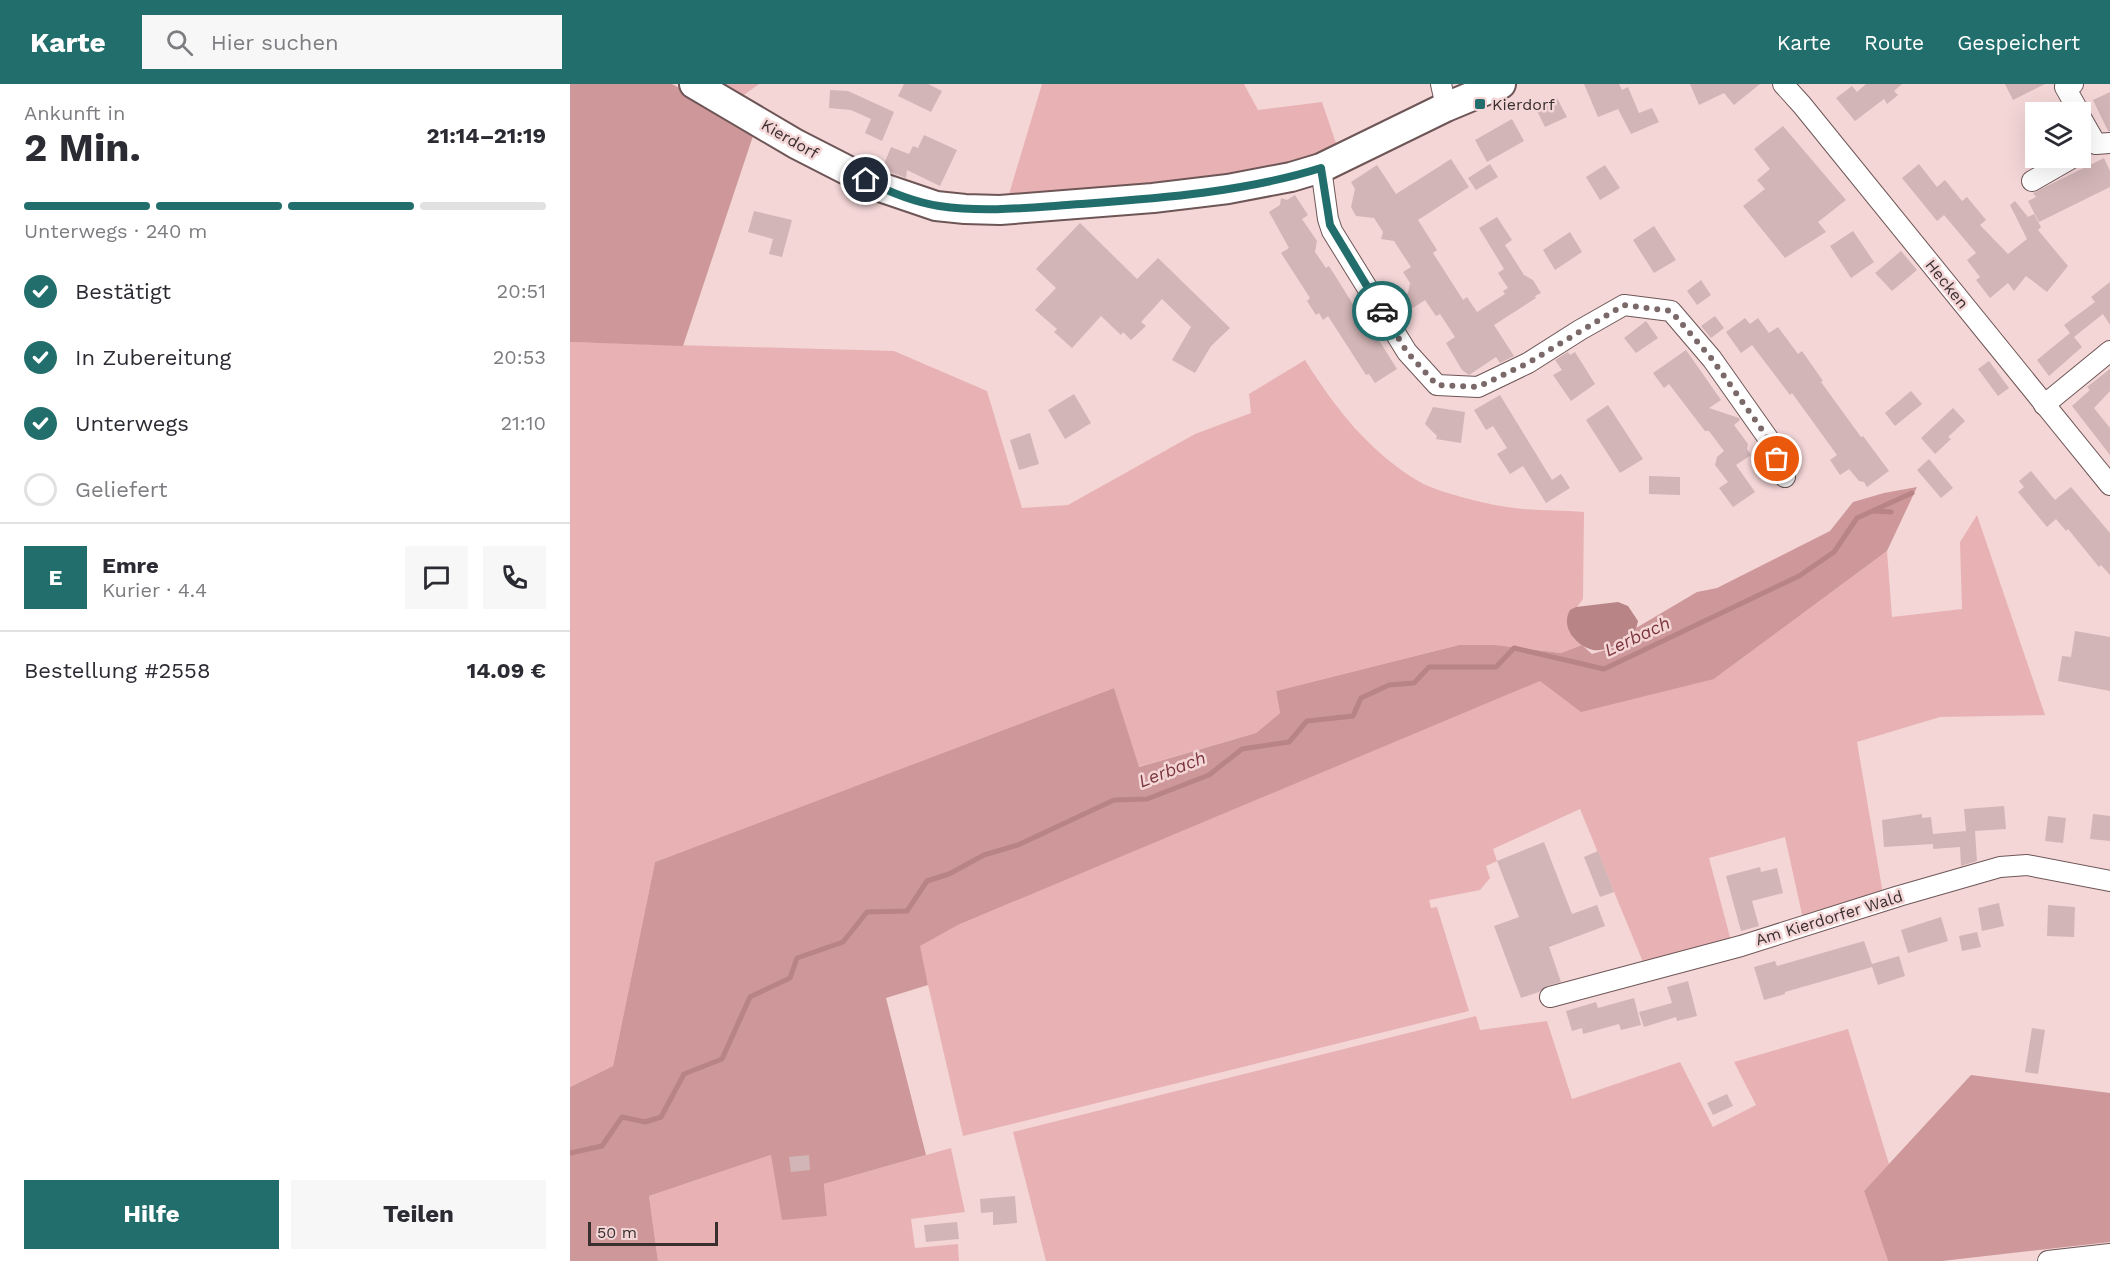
<!DOCTYPE html>
<html lang="de">
<meta charset="utf-8">
<style>
body{margin:0;font-family:"Work Sans",sans-serif;background:#f7f7f7;color:#2b2b33;height:100vh;display:flex;flex-direction:column;font-size:22px;white-space:nowrap}
*{box-sizing:border-box;margin:0}
p{font-size:20px;color:#7c7c81}
.icon{flex:none;width:33px;height:33px;fill:none;stroke:currentColor;stroke-width:2;stroke-linecap:round;stroke-linejoin:round}
.map{position:relative;flex:1;overflow:hidden}
.side{display:flex;flex-direction:column;background:#fff;width:570px}
.side>*{flex:none}
.buttons{position:absolute;left:1455px;top:18px;display:grid;gap:12px}
.buttons a{display:grid;place-items:center;width:66px;height:66px;border-radius:0px;background:#fff;box-shadow:0 6px 24px #0002;font-size:30px}
.scale{position:absolute;left:18px;bottom:15px;width:130px;box-sizing:border-box;padding-left:6px;border:3px solid #3a2f2f;border-top:0;font-size:16px;line-height:21px;white-space:nowrap;color:#3a2f2f;-webkit-text-stroke:4px #f4d6d7;paint-order:stroke}
.pin{position:absolute;display:grid;place-items:center;width:51px;height:51px;color:#fff;margin:-26px;border:3px solid #fff;border-radius:50%;box-shadow:0 2px 6px #0007}
.courier{position:absolute;display:grid;place-items:center;width:60px;height:60px;margin:-30px;border:4px solid #226e6c;border-radius:50%;background:#fff;color:#222;box-shadow:0 2px 8px #0007}
.headline em{font-style:normal;font-weight:700}
.headline div{display:flex;flex-direction:column-reverse}
.headline{display:flex;align-items:center;justify-content:space-between;height:102px;padding:0 24px}
h1{font-size:39px;font-weight:700;line-height:45px}
.bar{display:grid;grid-template-columns:repeat(4,1fr);gap:9px 6px;align-content:center;height:72px;padding:0 24px}
.bar i{height:8px;border-radius:4px;background:#e1e1e2}
.bar .on{background:#226e6c}
.bar p{grid-column:span 4}
.line{display:flex;align-items:center;gap:15px;padding:0 24px;border-top:2px solid #e1e1e2}
.line div{flex:1}
.round{display:grid;place-items:center;flex:none;width:63px;height:63px;border-radius:0px;background:#f7f7f7}
ol{padding:0 24px;list-style:none}
li{display:flex;align-items:center;gap:18px;height:66px}
li p{margin-inline-start:auto}
li .icon{padding:6px;border-radius:50%;background:#226e6c;color:#fff;stroke-width:4}
li:last-child{color:#7c7c81}
li i{width:33px;height:33px;border:3px solid #e1e1e2;border-radius:50%}
.action{display:flex;gap:12px;margin-top:auto;padding:12px 24px}
.action a{flex:1;height:69px;border-radius:0px;background:#226e6c;color:#fff;font-size:24px;font-weight:700;line-height:69px;text-align:center}
.action a+a{background:#f7f7f7;color:#2b2b33}
header{display:flex;align-items:center;gap:36px;box-sizing:border-box;height:84px;padding:0 30px;background:#226e6c;color:#fff}
header strong{font-size:28px}
nav{display:flex;gap:33px;margin-inline-start:auto;font-size:21px}
.search{width:420px;height:54px;background:#f7f7f7;display:flex;align-items:center;gap:15px;box-sizing:border-box;padding:0 21px;border-radius:0px;color:#7c7c81;font-size:22px}
main{display:flex;flex:1;min-height:0}
.map>svg:first-child{display:block}
</style>
<header>
<strong>Karte</strong>
<div class="search"><svg class="icon" aria-label="search" viewBox="0 0 24 24"><circle cx="10" cy="10" r="6"/><path d="M15 15l6 6"/></svg>Hier suchen</div>
<nav><a>Karte</a><a>Route</a><a>Gespeichert</a></nav>
</header>
<main>
<section class="side">
<div class="headline"><div><h1>2 Min.</h1><p>Ankunft in</p></div><em>21:14–21:19</em></div>
<div class="bar"><i class="on"></i><i class="on"></i><i class="on"></i><i></i><p>Unterwegs · 240 m</p></div>
<ol>
<li><svg class="icon" aria-label="check" viewBox="0 0 24 24"><path d="M5 12l5 5 9-10"/></svg>Bestätigt<p>20:51</p></li>
<li><svg class="icon" aria-label="check" viewBox="0 0 24 24"><path d="M5 12l5 5 9-10"/></svg>In Zubereitung<p>20:53</p></li>
<li><svg class="icon" aria-label="check" viewBox="0 0 24 24"><path d="M5 12l5 5 9-10"/></svg>Unterwegs<p>21:10</p></li>
<li><i></i>Geliefert</li>
</ol>
<div class="line" style="height:108px"><b class="round" style="background:#226e6c;color:#fff">E</b><div><b>Emre</b><p>Kurier · 4.4</p></div><a class="round"><svg class="icon" aria-label="chat" viewBox="0 0 24 24"><path d="M4 5h16v11H9l-5 4z"/></svg></a><a class="round"><svg class="icon" aria-label="phone" viewBox="0 0 24 24"><path d="M5 4h4l2 5-3 2q2 4 5 5l2-3 5 2v4C11 20 4 13 5 4z"/></svg></a></div>
<div class="line" style="height:78px"><div>Bestellung #2558</div><b>14.09 €</b></div>
<div class="action"><a>Hilfe</a><a>Teilen</a></div>
</section>
<div class="map">
<svg width="1540" height="1177" viewBox="0 0 1540 1177">
<rect width="100%" height="100%" fill="#f4d6d7"/>
<g fill="#e8b2b4">
<path d="M149,0H189L171,13Z"/>
<path d="M472,0H674L688,26L752,18L768,65L679,91L508,107L439,110Z"/>
<path d="M0,258L324,267L417,307L452,424L498,421L625,350L681,329L679,310L735,276C765,324 800,369 850,398C867,408 916,420 937,423C962,427 989,426 1014,428L1013,515L1007,523L999,547L1004,555L1012,561L991,569L926,561H889L706,607L710,629L686,649L568,683L544,604L85,778L43,982L0,1003Z"/>
<path d="M1407,431L1475,631L1370,633L1287,658L1313,810L1233,835L1215,753L1139,774L1161,857L1075,883L1010,725L923,765L927,777L916,782L920,794L910,806L859,816L861,824L867,823L899,927L393,1052L349,862L388,841L970,596L1144,595L1317,467L1322,533L1392,525L1390,458Z"/>
<path d="M906,932L910,946L977,937L1002,1015L1110,978L1143,1043L1186,1021L1164,978L1278,945L1319,1080L1294,1107L1318,1177H476L443,1048Z"/>
<path d="M381,1064L395,1128L341,1135L345,1164L388,1160L389,1177H88L79,1112L201,1071L257,1132L254,1100Z"/>
</g>
<g fill="#ce989a">
<path d="M0,0H102L152,27L184,49L113,262L0,258Z"/>
<path d="M1347,403L1317,467L1144,595L1011,628L970,597L388,841L350,862L358,901L316,914L356,1071L254,1100L257,1132L212,1136L201,1071L79,1112L88,1177H0V1003L43,982L85,778L544,604L569,683L686,649L710,629L706,607L889,561H926L991,569L1012,561L1022,570L1062,558L1066,544L1127,508L1147,504L1260,447L1283,418L1314,409Z"/>
<path d="M1401,991L1540,1009V1158L1372,1177H1318L1294,1107Z"/>
</g>
<path fill="#b88486" d="M1048,518L1058,522L1068,537C1067,541 1066,547 1063,550C1055,558 1035,568 1023,566C1006,562 990,543 1000,526L1006,523Z"/>
<g fill="none" stroke-linecap="round" stroke-linejoin="round">
<g stroke="#b88486" stroke-width="5">
<path d="M1303,427L1321,428"/>
<path d="M0,1069L32,1062L52,1033L75,1038L91,1033L114,990L152,975L180,913L220,894L227,874L273,858L297,828L337,827L357,797L379,790L414,771L448,761L544,716L577,715L639,691L672,665L719,658L737,637L783,632L791,614L819,601L844,599L859,583H926L944,564L1034,585L1229,492L1264,468L1287,434L1342,409"/>
</g>
</g>
<g fill="#d2b5b6">
<path d="M334,0H358L372,7L361,28L328,12Z"/>
<path d="M1014,0H1049L1052,6L1058,3L1069,29L1082,24L1089,38L1061,50L1048,25L1028,33Z"/>
<path d="M1120,0H1190L1164,21L1154,9L1129,21Z"/>
<path d="M1296,0H1332L1324,7L1328,11L1317,20L1314,15L1285,37L1266,14L1282,2L1287,8Z"/>
<path d="M1435,0H1475L1443,16Z"/>
<path d="M260,6L278,7L324,28L312,57L295,49L301,35L281,26L259,24Z"/>
<path d="M1540,8V47H1538L1523,16Z"/>
<path d="M987,14L997,33L975,43L966,25Z"/>
<path d="M942,35L954,57L917,78L905,56Z"/>
<path d="M1213,42L1276,116L1248,138L1256,148L1215,174L1173,122L1195,105L1187,96L1200,85L1184,65Z"/>
<path d="M354,51L387,66L370,102L337,86L336,94L312,85L321,63L339,70L343,62L348,64Z"/>
<path d="M1534,74L1540,87V103L1469,138L1458,117L1466,113L1463,109Z"/>
<path d="M881,75L899,103L848,136L867,166L863,169L893,216L897,213L907,228L935,210L933,207L938,204L928,189L934,185L909,144L927,133L942,156L935,161L954,191L963,196L971,209L965,212L966,214L924,241L944,272L930,279L926,273L899,291L892,286L876,259L885,253L870,230L866,232L855,216L829,233L821,220L838,209L840,199L833,188L841,183L824,157L811,155L813,148L804,134L786,132L781,123L785,105L781,98L807,81L826,110Z"/>
<path d="M920,80L928,93L906,106L898,94Z"/>
<path d="M1349,80L1367,103L1375,96L1392,117L1397,113L1416,136L1410,141L1438,170L1457,155L1440,121L1445,117L1458,133L1464,130L1471,143L1468,146L1498,182L1477,208L1456,192L1444,207L1438,199L1420,214L1406,196L1410,193L1397,176L1406,169L1374,131L1367,137L1332,94Z"/>
<path d="M1035,81L1050,104L1030,116L1016,93Z"/>
<path d="M725,111L738,131L732,135L747,157L745,168L756,184L759,182L786,225L788,223L827,285L805,299L799,290L796,291L758,232L753,236L749,229L746,231L737,217L740,214L711,169L719,164L699,128L710,121L711,114L717,116Z"/>
<path d="M184,127L222,136L212,173L199,170L203,155L178,148Z"/>
<path d="M510,139L567,195L588,174L660,244L641,262L625,289L602,276L621,243L592,215L571,238L576,242L561,256L553,248L551,251L531,232L502,264L484,248L487,245L465,226L486,204L466,185Z"/>
<path d="M1084,142L1106,176L1084,189L1063,156Z"/>
<path d="M1283,147L1304,178L1281,194L1260,162Z"/>
<path d="M1000,148L1012,168L985,186L973,166Z"/>
<path d="M1331,167L1347,186L1322,207L1305,189Z"/>
<path d="M1131,196L1141,211L1127,221L1117,207Z"/>
<path d="M1540,198V241L1533,230L1504,253L1512,263L1479,292L1467,276L1500,249L1494,241L1525,218L1521,213Z"/>
<path d="M1145,232L1154,244L1141,254L1131,242Z"/>
<path d="M1175,234L1180,240L1188,234L1199,249L1208,243L1228,270L1232,267L1253,297L1251,298L1291,353L1293,352L1319,387L1297,403L1294,398L1289,397L1279,385L1270,391L1260,376L1267,371L1222,309L1220,311L1182,261L1171,269L1156,248Z"/>
<path d="M1076,237L1088,254L1066,269L1054,254Z"/>
<path d="M1116,266L1151,316L1139,324L1169,334L1170,336L1164,341L1178,360L1177,365L1181,371L1166,381L1185,408L1163,423L1149,404L1158,398L1145,381L1147,373L1154,367L1139,347H1135L1099,300L1094,304L1083,289Z"/>
<path d="M998,268L1000,271L1005,268L1025,300L1001,317L983,291L992,286L985,276Z"/>
<path d="M1419,277L1439,304L1428,312L1408,285Z"/>
<path d="M1540,285V307L1524,324L1540,344V371L1502,322L1520,306L1517,303Z"/>
<path d="M1341,307L1352,320L1325,342L1315,329Z"/>
<path d="M504,310L521,339L495,355L478,326Z"/>
<path d="M930,311L982,396L991,390L1000,404L976,419L953,382L940,390L927,370L937,364L923,342L916,346L904,326Z"/>
<path d="M1038,321L1073,375L1050,389L1016,336Z"/>
<path d="M863,323L895,328L891,359L866,355L867,352L855,340Z"/>
<path d="M1383,324L1395,337L1378,353L1381,355L1365,370L1351,354Z"/>
<path d="M460,349L469,380L449,386L440,356Z"/>
<path d="M1359,375L1383,404L1371,414L1347,386Z"/>
<path d="M1461,387L1485,416L1501,403L1540,449V491L1531,481L1529,483L1498,445L1496,447L1486,435L1477,443L1448,408L1454,403L1449,397Z"/>
<path d="M1079,392L1110,393V411L1079,410Z"/>
<path d="M1505,547L1540,553V607L1488,597L1492,572L1501,573Z"/>
<path d="M1434,722L1436,745L1405,747L1407,777L1391,782L1390,763L1363,765V760L1314,763L1312,736L1352,730V734L1361,733L1363,750L1396,747L1394,725Z"/>
<path d="M1523,730L1540,732V757L1520,755Z"/>
<path d="M1478,732L1496,734L1493,759L1475,757Z"/>
<path d="M974,758L1002,830L1027,821L1035,842L979,863L991,898L976,902L969,908L951,914L924,842L949,833L927,777Z"/>
<path d="M1028,767L1044,808L1030,813L1014,773Z"/>
<path d="M1190,783L1191,788L1207,784L1213,809L1182,817L1189,842L1171,847L1156,792Z"/>
<path d="M1429,819L1434,842L1412,847L1408,824Z"/>
<path d="M1478,821L1505,823L1504,853L1477,852Z"/>
<path d="M1371,833L1378,857L1338,869L1331,846Z"/>
<path d="M1407,848L1411,863L1392,867L1389,852Z"/>
<path d="M1294,857L1302,880L1329,872L1335,892L1308,901L1302,883L1215,908V910L1194,916L1184,883L1205,877L1207,882Z"/>
<path d="M1118,897L1127,932L1107,937L1106,933L1074,943L1069,928L1102,919L1097,903Z"/>
<path d="M1064,914L1071,941L1051,946L1049,940L1013,950L1012,944L1002,947L996,927L1026,918L1028,924Z"/>
<path d="M1462,944L1475,946L1468,990L1455,988Z"/>
<path d="M1157,1010L1163,1022L1143,1031L1137,1019Z"/>
<path d="M239,1071L240,1086L221,1088L219,1073Z"/>
<path d="M445,1112L447,1139L423,1141V1128L411,1129L410,1115Z"/>
<path d="M387,1138L389,1155L356,1158L354,1141Z"/>
</g>
<g fill="none" stroke-linecap="round" stroke-linejoin="round">
<g stroke="#6e5657" stroke-width="22">
<g id="street">
<path d="M871,0L876,23"/>
<path d="M1213,0L1232,21L1540,401"/>
<path d="M1503,0L1495,3L1509,28"/>
<path d="M1510,32L1526,60L1540,59"/>
<path d="M751,84L758,135L762,147L837,268L867,301L908,303L958,279L1010,246L1054,221L1101,227L1142,275L1200,357L1215,393"/>
<path d="M1462,97L1502,74"/>
<path d="M1474,321L1540,267"/>
<path d="M980,913L1171,862L1329,812L1430,783L1457,781L1540,797"/>
<path d="M1478,1177L1540,1170"/>
</g>
</g>
<g stroke="#6e5657" stroke-width="32">
<path id="secondary" d="M124,0L226,60L310,103L366,122L395,125L430,126L583,114L658,105L721,93L751,84L876,23L931,0"/>
</g>
<use href="#street" stroke="#fff" stroke-width="20"/>
<use href="#secondary" stroke="#fff" stroke-width="28"/>
</g>
<g fill="none" stroke-linecap="round" stroke-linejoin="round">
<path stroke="#7b696a" stroke-width="6" stroke-dasharray="0 10.8" d="M812,227L837,268L867,301L908,303L958,279L1054,221L1101,227L1142,275L1200,357L1207,375"/>
<path stroke="#226e6c" stroke-width="8" d="M296,96C319,108 344,118 369,122C417,129 464,123 511,120C592,114 674,108 751,84L760,141L812,227"/>
</g>
<rect fill="#226e6c" stroke="#f4d6d7" stroke-width="2" x="904" y="14" width="12" height="12" rx="3"/>
<g text-anchor="middle" dominant-baseline="central" stroke-width="5" stroke-linejoin="round" paint-order="stroke">
<g font-size="16" fill="#3a2f2f" stroke="#f4d6d7" text-anchor="start">
<text x="922" y="20">Kierdorf</text>
</g>
<g font-size="16" fill="#3a2f2f" stroke="#f4d6d7">
<text transform="translate(220 55) rotate(30)">Kierdorf</text>
<text transform="translate(1377 200) rotate(51)">Hecken</text>
<text transform="translate(1259 834) rotate(-17)">Am Kierdorfer Wald</text>
</g>
<g font-size="18" font-style="italic" fill="#7b373d" stroke="#f4d6d7">
<text transform="translate(1067 552) rotate(-25)">Lerbach</text>
<text transform="translate(602 685) rotate(-21)">Lerbach</text>
</g>
</g>
</svg>
<div class="buttons">
<a><svg class="icon" aria-label="layers" viewBox="0 0 24 24"><path d="M12 4l9 5-9 5-9-5zM3 14l9 5 9-5"/></svg></a>
</div>
<div class="scale">50 m</div>
<div class="pin" style="left:1207px;top:375px;background:#ea580c"><svg class="icon" aria-label="bag" viewBox="0 0 24 24"><path d="M5 8h14l-1 12H6zM9 8a3 3 0 0 1 6 0"/></svg></div>
<div class="pin" style="left:296px;top:96px;background:#1f2937"><svg class="icon" aria-label="home" viewBox="0 0 24 24"><path d="M3 11l9-7 9 7M6 9v11h12V9"/></svg></div>
<div class="courier" style="left:812px;top:227px"><svg class="icon" aria-label="car" viewBox="0 0 24 24"><path d="M5 17H2v-5l4-1 3-4h7l3 4 3 1v5h-3M9 17h6M6 11h13"/><circle cx="7" cy="17" r="2"/><circle cx="17" cy="17" r="2"/></svg></div>
</div>
</main>
